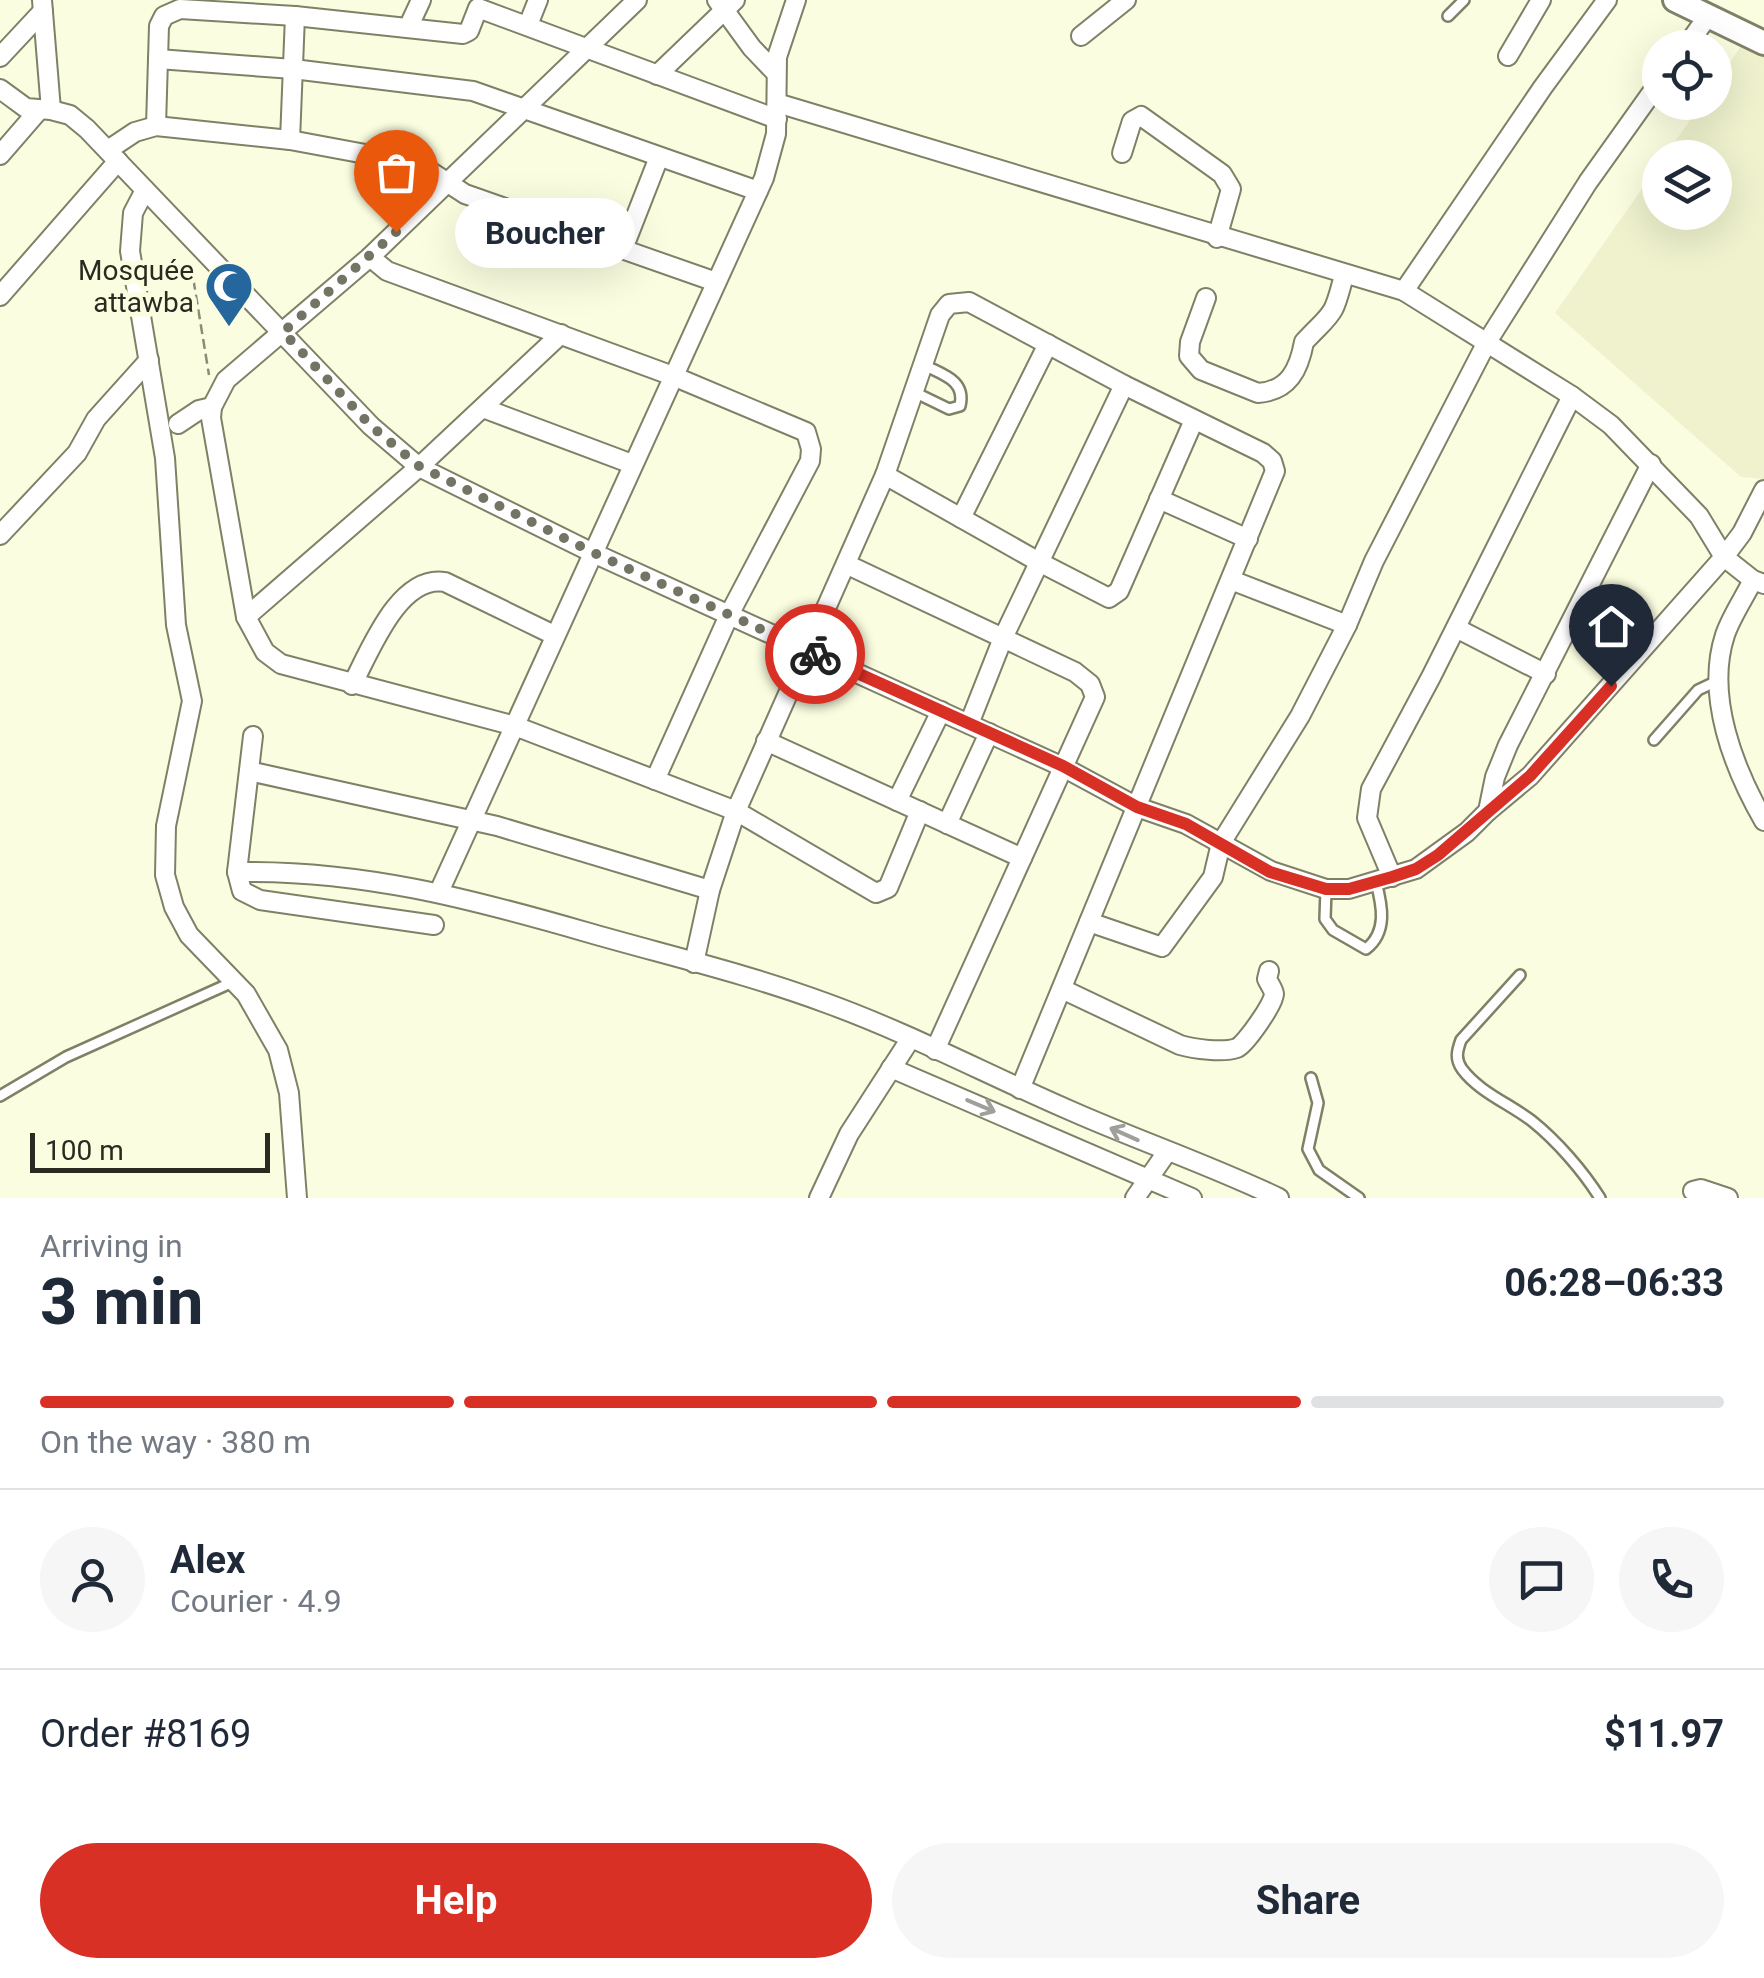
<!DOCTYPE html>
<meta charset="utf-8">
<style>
body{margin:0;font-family:Roboto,sans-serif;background:#f6f6f7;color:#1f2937;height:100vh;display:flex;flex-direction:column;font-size:38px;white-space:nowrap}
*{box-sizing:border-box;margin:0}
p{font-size:32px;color:#747a83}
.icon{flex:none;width:55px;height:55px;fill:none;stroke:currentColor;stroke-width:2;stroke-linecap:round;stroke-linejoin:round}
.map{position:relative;height:1198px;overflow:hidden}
.drawer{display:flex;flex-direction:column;background:#fff;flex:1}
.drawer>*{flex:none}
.buttons{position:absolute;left:1642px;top:30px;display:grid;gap:20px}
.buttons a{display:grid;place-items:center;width:90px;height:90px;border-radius:50%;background:#fff;box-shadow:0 10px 40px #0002;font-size:50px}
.scale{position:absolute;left:30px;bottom:25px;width:240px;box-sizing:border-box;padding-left:10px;border:5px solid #2a2b20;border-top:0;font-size:28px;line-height:35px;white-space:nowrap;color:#2a2b20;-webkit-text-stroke:8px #fbfde0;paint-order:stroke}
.pin{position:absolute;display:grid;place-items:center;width:85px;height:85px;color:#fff;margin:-102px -42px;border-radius:50% 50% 50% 0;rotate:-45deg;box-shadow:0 0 10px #0007}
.pin .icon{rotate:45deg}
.courier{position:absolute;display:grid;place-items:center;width:100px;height:100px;margin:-50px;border:8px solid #d93025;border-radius:50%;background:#fff;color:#222;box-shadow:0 2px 12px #0007}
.bubble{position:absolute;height:70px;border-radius:35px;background:#fff;box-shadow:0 10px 40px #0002;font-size:32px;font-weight:700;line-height:70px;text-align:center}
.head em{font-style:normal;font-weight:700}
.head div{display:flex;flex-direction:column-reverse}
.head{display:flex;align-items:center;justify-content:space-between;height:170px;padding:0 40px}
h1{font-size:65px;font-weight:700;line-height:75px}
.bar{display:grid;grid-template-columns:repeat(4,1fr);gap:15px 10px;align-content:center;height:120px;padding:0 40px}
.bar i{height:12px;border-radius:8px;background:#e0e1e3}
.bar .active{background:#d93025}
.bar p{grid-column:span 4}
.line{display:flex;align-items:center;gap:25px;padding:0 40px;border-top:2px solid #e0e1e3}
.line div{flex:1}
.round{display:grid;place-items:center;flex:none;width:105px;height:105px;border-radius:52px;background:#f6f6f7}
.action{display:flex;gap:20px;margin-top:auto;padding:20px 40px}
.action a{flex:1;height:115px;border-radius:60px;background:#d93025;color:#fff;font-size:40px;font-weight:700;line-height:115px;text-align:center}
.action a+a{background:#f6f6f7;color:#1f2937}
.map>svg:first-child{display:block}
</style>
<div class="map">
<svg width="1764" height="1198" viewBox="0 0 1764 1198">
<rect width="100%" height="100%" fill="#fbfde0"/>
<path fill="#eff2cd" d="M1748,36L1764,44V479L1741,477L1555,313L1660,163V212H1715V158L1664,157L1702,103L1715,102V84Z"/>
<path fill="#dfe1c5" stroke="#a1a388" stroke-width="2.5" d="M382,173L399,176V187L381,199Z"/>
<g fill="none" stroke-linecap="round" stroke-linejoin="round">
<g stroke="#7f8167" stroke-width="14">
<g id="service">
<path d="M1448,16L1464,0"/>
<path d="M914,392L949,409L960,406C966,380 943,375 924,365"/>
<path d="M1654,740L1698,690L1717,681"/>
<path d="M1326,889L1325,919L1333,930L1366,949C1388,932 1382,905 1376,882"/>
<path d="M1520,975L1461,1040C1457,1051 1455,1059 1462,1069C1479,1092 1510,1104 1532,1121C1557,1141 1583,1171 1600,1198"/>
<path d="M1311,1078L1318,1103L1308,1149L1319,1170L1359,1198"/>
<path d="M0,1096L66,1057L235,981"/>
</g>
</g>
<g stroke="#7f8167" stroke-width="22">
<g id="minor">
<path d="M42,0L51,110"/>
<path d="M637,0L370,257L226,380L212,407L211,418L246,617L265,652L281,664L515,726L736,811L876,893L888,888L920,811"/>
<path d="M717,0L752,48L775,72"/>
<path d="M528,25L538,0"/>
<path d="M408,28L421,0"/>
<path d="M1081,36L1126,0"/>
<path d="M1685,48L1708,16"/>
<path d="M1508,56L1541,0"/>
<path d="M0,57L43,11"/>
<path d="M158,59L293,69L473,91L758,191"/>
<path d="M657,75L735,0"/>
<path d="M0,89L26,108L51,110L70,115L87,129L371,426L419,467L591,552L1063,767L1137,807L1186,824L1271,871L1326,889H1349L1416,869L1467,832L1488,811L1495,777L1508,745L1651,464"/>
<path d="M777,103L1404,291L1572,396L1611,425L1699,516L1724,557L1530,776L1488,811"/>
<path d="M156,126L159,26L164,16L180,9L295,16L463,34L469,31L478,8L777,119"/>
<path d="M290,140L295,16"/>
<path d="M108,150L135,132L156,126L290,140L419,164L465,194L716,282"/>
<path d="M1122,153L1132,121L1141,116L1222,174L1231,189L1217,238"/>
<path d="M0,155L39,110"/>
<path d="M145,190L133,213L130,251L165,458L176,625L192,701L166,826L165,875L174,907L189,935L246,994L278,1050L289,1093L297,1198"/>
<path d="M623,249L659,157"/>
<path d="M370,257L387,271L673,376L806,432L811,449L810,461L730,613L655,780"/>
<path d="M1404,291L1543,87L1607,0"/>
<path d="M0,296L118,161"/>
<path d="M1206,298L1190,342L1189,356L1201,370L1258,393C1289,391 1299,369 1304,342C1333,311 1333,319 1344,275"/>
<path d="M483,408L632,464"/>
<path d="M178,424L199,410L212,407"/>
<path d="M885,475L1039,562L1109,598L1119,591L1194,420"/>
<path d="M1159,499L1248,539"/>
<path d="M961,518L1048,344"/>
<path d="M0,535L77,453L96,419L149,360"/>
<path d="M848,565L1075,672L1090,684L1095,697L935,1050"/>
<path d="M1231,580L1347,625"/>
<path d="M1753,580C1744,598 1731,617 1725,635C1705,696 1734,769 1764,821"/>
<path d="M1764,584L1753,580L1724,557L1742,533L1764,490"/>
<path d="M246,617L419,467L561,334"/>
<path d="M1456,628L1546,674"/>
<path d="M352,685C370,651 399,574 445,582L554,635"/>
<path d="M969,724L1003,638L1124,385"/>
<path d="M253,736L237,872L242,891L260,900L434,925"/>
<path d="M766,741L1022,858"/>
<path d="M249,771L497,826L710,890"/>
<path d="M897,801L941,711"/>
<path d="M947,824L989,733"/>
<path d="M237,872C361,870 468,898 586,932C666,955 748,974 826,1003C909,1033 988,1075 1069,1110C1139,1141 1210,1165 1279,1198"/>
<path d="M1392,877L1367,818L1371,789L1431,677L1572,396"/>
<path d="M439,892L764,178L776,134L777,57L796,0"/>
<path d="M1089,922L1162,947L1213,877L1221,843L1300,716L1347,625L1374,561L1487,342L1588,182L1660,81"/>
<path d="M694,963L710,890L736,811L885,475L940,315L949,304L969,302L1124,385L1263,453L1272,461L1275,471L1020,1089"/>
<path d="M1062,989L1180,1045C1194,1049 1223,1053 1237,1048C1245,1045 1275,1002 1274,994C1273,988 1269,984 1267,979L1269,971"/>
<path d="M891,1068L1192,1198"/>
<path d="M1693,1191L1701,1189L1728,1198"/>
<path d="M819,1198L849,1134L911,1038"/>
<path d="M1135,1198L1167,1152"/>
</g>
</g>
<g stroke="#7f8167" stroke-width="28">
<path id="tertiary" d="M1675,0L1764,43"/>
</g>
<path stroke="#8a8c78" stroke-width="2.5" stroke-dasharray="10 5" stroke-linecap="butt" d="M191,265L209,375"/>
<use href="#service" stroke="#fff" stroke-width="9"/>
<use href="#minor" stroke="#fff" stroke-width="18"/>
<use href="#tertiary" stroke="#fff" stroke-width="22"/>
</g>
<defs><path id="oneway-shaft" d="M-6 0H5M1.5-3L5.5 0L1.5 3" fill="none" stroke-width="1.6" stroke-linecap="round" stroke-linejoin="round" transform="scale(2.5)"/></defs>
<g stroke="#9fa09b">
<use href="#oneway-shaft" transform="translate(981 1106) rotate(23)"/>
<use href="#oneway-shaft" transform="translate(1124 1134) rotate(-156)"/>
</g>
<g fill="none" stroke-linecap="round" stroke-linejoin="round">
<path stroke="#737463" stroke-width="10" stroke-dasharray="0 18" d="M396,232L283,332L371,426L419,466L592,552L815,654"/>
<path stroke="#d93025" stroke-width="12" d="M815,654L1063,766L1137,807L1186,824L1270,872L1326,889H1349L1392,877L1416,869L1438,855L1530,776L1611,686"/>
</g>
<defs>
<g id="mosque-pin" transform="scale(2.5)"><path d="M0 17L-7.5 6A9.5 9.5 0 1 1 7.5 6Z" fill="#25679d" stroke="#fbfde0"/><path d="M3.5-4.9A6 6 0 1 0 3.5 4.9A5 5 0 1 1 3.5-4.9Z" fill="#fff"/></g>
</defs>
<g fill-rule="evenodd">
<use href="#mosque-pin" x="229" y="286"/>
</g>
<g text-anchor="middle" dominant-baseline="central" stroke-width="10" stroke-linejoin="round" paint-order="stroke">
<g font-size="28" fill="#2a2b20" stroke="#fbfde0" text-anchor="end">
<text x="194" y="270">Mosquée<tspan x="194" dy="32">attawba</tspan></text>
</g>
</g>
</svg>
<div class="buttons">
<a><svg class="icon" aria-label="locate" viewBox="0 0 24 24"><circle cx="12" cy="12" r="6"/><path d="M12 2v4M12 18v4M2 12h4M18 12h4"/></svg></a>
<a><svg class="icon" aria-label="layers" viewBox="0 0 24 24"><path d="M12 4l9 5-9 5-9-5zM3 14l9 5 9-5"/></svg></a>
</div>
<div class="scale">100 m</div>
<div class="pin" style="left:396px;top:232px;background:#ea580c"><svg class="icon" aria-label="bag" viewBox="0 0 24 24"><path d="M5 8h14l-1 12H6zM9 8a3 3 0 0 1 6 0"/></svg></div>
<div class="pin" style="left:1611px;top:686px;background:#1f2937"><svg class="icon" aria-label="home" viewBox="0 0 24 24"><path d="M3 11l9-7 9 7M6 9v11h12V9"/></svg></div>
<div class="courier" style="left:815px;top:654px"><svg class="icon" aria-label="bike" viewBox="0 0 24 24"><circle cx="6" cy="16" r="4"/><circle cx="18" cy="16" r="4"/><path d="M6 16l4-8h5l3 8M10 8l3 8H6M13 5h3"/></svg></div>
<div class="bubble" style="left:455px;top:198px;width:180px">Boucher</div>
</div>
<section class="drawer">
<div class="head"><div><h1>3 min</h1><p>Arriving in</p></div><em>06:28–06:33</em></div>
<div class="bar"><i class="active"></i><i class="active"></i><i class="active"></i><i></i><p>On the way · 380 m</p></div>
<div class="line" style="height:180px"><a class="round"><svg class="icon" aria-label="person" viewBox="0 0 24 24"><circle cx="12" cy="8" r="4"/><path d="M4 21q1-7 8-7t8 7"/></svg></a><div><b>Alex</b><p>Courier · 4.9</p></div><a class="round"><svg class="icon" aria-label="chat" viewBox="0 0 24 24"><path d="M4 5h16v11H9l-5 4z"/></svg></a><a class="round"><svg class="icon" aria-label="phone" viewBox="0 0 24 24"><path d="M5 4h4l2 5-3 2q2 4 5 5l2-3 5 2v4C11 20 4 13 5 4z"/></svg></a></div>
<div class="line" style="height:130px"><div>Order #8169</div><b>$11.97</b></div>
<div class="action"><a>Help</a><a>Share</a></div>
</section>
